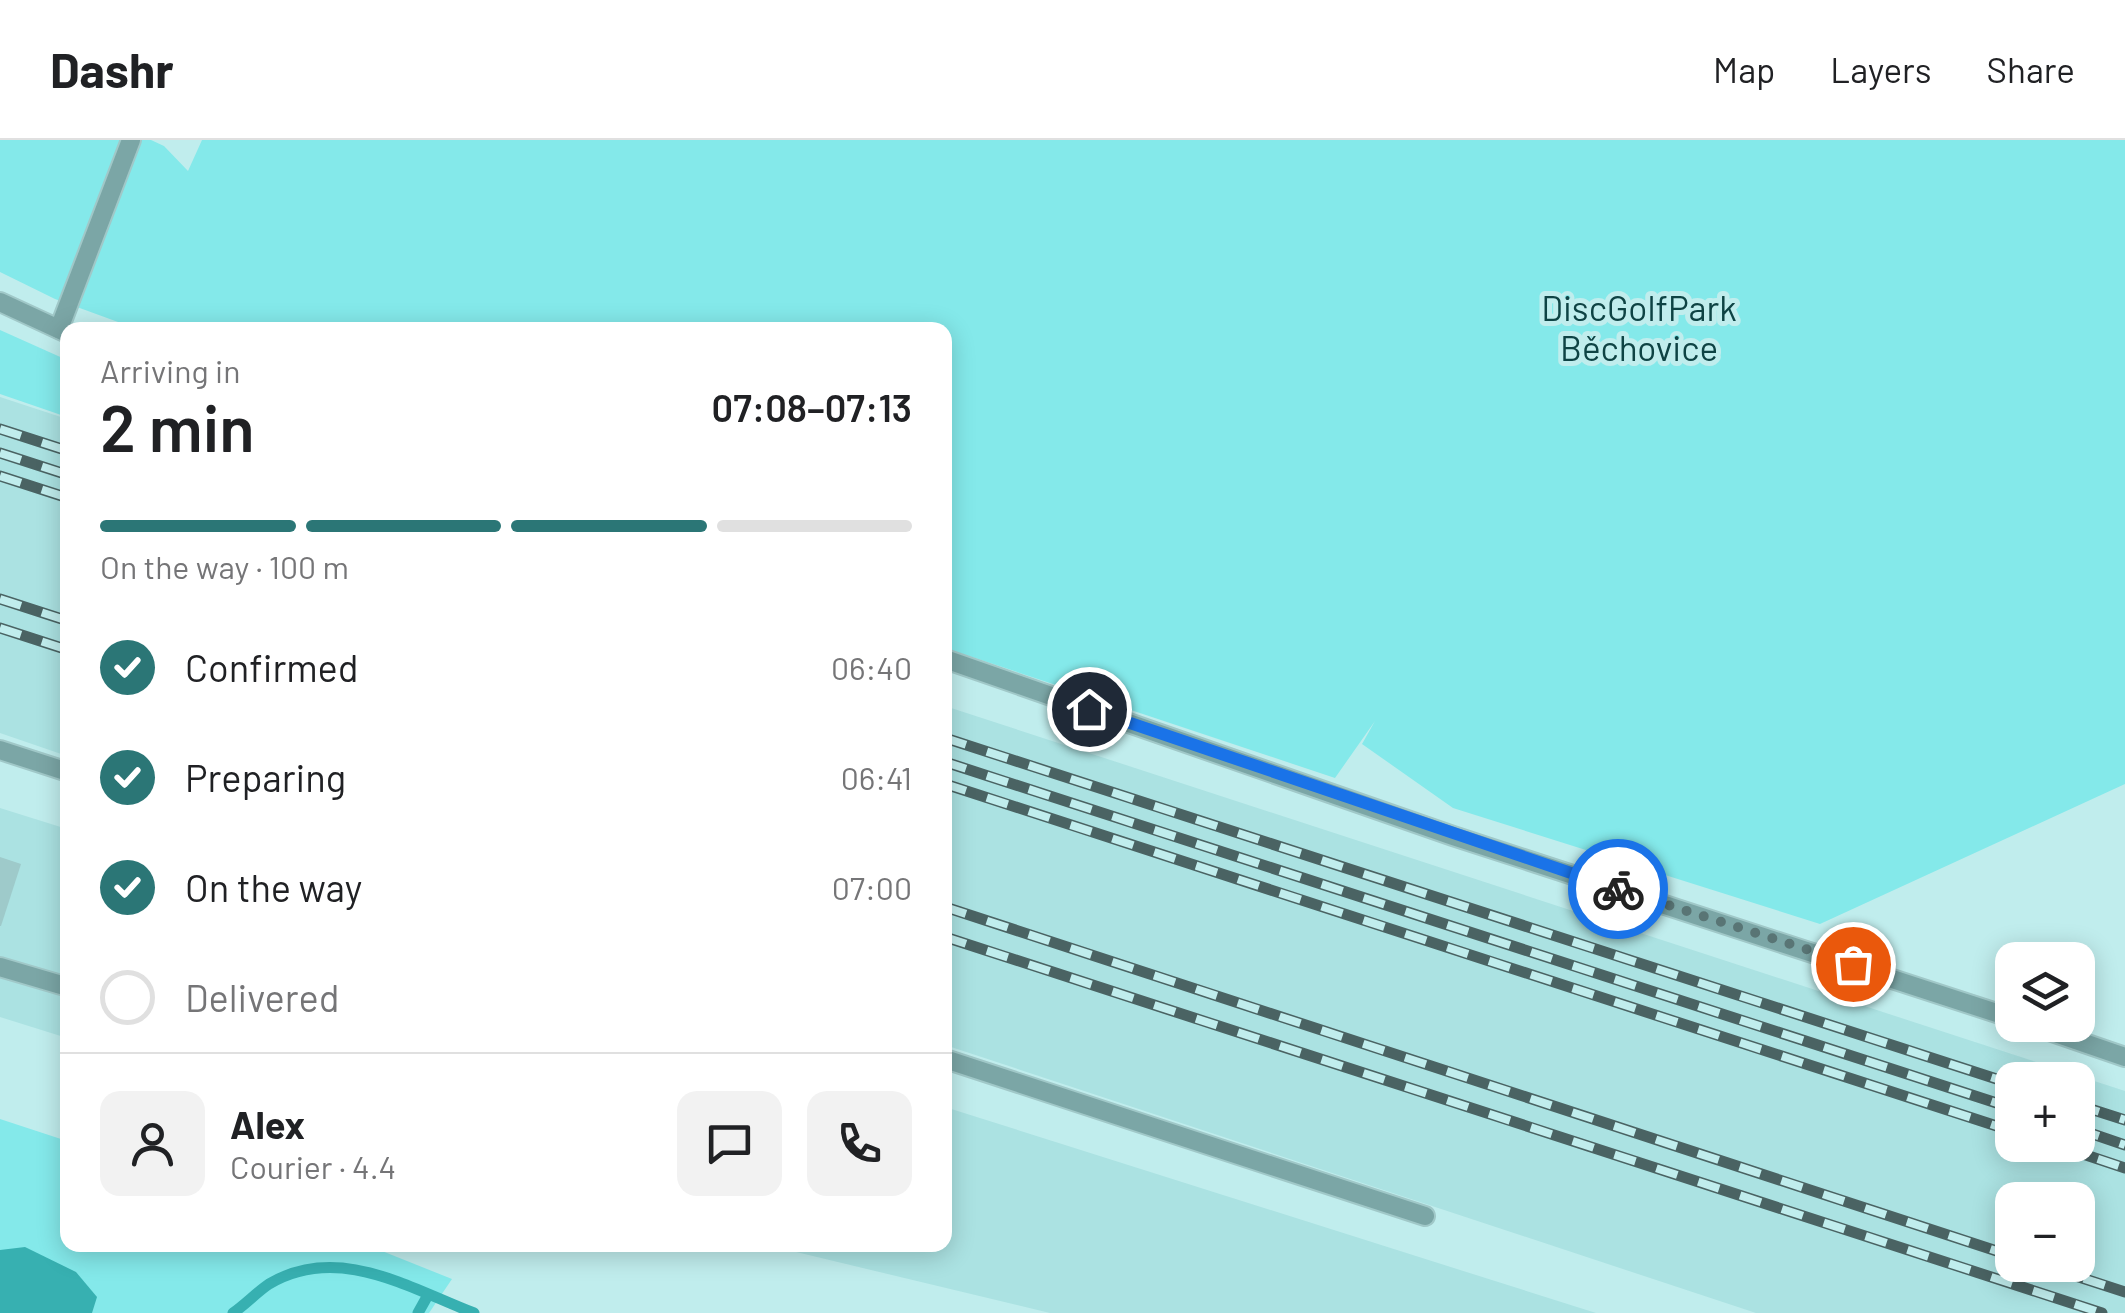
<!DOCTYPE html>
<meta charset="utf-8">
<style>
body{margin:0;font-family:Barlow,sans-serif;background:#f2f2f2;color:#202124;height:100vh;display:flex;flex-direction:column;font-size:38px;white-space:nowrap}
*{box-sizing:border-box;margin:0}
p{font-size:32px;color:#757577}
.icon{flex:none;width:55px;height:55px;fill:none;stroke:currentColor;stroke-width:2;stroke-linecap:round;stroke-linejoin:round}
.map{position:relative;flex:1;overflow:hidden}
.drawer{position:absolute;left:60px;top:182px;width:892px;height:930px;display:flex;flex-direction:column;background:#fff;border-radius:20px;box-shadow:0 5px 25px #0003}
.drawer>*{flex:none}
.tools{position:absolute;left:1995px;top:802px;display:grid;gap:20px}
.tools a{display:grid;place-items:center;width:100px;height:100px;border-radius:20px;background:#fff;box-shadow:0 5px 25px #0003;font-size:50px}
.pin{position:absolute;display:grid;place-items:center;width:85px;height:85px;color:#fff;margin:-42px;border:5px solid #fff;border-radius:50%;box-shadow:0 2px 10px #0007}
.courier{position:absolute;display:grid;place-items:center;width:100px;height:100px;margin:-50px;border:8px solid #1a73e8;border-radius:50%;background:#fff;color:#222;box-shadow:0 2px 12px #0007}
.head em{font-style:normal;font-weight:600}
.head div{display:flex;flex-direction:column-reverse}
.head{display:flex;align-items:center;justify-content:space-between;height:170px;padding:0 40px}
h1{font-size:65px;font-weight:600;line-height:75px}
.bar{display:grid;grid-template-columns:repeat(4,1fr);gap:15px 10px;align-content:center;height:120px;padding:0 40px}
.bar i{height:12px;border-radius:8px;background:#e0e0e0}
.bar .active{background:#2b7676}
.bar p{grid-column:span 4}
.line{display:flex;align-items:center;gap:25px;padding:0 40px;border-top:2px solid #e0e0e0}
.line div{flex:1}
.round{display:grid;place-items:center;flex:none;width:105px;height:105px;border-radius:20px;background:#f2f2f2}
ol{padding:0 40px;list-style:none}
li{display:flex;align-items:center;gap:30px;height:110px}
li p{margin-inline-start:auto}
li .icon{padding:10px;border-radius:50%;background:#2b7676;color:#fff;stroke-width:4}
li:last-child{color:#757577}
li i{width:55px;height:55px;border:5px solid #e0e0e0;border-radius:50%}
header{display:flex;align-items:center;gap:60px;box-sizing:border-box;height:140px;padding:0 50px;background:#fff;border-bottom:2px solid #e0e0e0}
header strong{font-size:48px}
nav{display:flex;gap:55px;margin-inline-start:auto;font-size:35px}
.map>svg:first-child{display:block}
</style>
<header>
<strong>Dashr</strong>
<nav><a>Map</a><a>Layers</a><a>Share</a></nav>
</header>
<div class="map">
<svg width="2125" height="1173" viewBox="0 0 2125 1173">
<rect width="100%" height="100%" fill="#c0eded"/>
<g fill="#abe2e2" fill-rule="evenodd">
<path d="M0,257L67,279V616L0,593Z"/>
<path d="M945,566L2125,951V1173H1756L945,905ZM2012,940H2078V1005H2012ZM2012,1060H2078V1125H2012Z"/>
<path d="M0,668L67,689V898L0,877Z"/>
<path d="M945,967L1596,1173H1050L767,1105H945Z"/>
</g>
<g fill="#84e9ea">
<path d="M0,0H151L164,6L188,31L202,0H2125V644L1820,784L1453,668L1362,604L1375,581L1335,638L945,508V190H140L55,159L0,132Z"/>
<path d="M0,190L67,220V277L0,254Z"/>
<path d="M0,979L67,1001L68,1105H367L452,1139L429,1173H0Z"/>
</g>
<path fill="#37b0b1" d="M25,1107L76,1132L97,1157L92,1173H0V1110Z"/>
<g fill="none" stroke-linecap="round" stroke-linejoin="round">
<g stroke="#37b0b1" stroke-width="11">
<path d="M233,1173C246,1164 257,1152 269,1144C338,1103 409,1148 474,1173"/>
<path d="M418,1173L428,1155"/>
</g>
</g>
<path fill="#9ecaca" d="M0,717L21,724L1,786H0Z"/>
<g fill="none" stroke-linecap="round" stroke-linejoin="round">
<g stroke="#a0c8c8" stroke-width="22">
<g id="service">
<path d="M0,162L67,193"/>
<path d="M59,189L131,0"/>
<path d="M945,519L1453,696L2012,878"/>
<path d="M0,610L68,632"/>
<path d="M0,827L68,847"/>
<path d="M2032,885L2125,917"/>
<path d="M945,919L1425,1076"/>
</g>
</g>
<use href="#service" stroke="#7ba6a6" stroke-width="18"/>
<g stroke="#4a6363" stroke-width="11">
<g id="rail">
<path d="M0,289L68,311"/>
<path d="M0,313L68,335"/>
<path d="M0,336L68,358"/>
<path d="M0,459L68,481"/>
<path d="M0,488L68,510"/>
<path d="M945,598L2012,944"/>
<path d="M945,622L2012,968"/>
<path d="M945,644L2012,991"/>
<path d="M945,767L2012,1116"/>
<path d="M945,797L2102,1173"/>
<path d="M2078,965L2125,980"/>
<path d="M2078,989L2125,1005"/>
<path d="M2056,1005L2125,1028"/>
<path d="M2042,1125L2125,1152"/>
</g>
</g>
<use href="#rail" stroke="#c0eded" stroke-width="8" stroke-dasharray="22" stroke-linecap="butt"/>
</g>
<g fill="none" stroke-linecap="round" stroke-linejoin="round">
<path stroke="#597575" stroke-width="10" stroke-dasharray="0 18" d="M1618,749L1853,824"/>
<path stroke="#1a73e8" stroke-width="12" d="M1089,569L1618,749"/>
</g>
<g text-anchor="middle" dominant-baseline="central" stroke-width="10" stroke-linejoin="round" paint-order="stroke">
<g font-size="35" fill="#0e4344" stroke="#c0eded">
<text x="1639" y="167">DiscGolfPark<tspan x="1639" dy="40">Běchovice</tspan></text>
</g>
</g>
</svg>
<div class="tools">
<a><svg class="icon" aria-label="layers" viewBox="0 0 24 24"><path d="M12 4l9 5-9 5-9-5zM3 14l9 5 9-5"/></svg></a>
<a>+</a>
<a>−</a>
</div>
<div class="pin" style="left:1853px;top:824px;background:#ea580c"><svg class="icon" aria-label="bag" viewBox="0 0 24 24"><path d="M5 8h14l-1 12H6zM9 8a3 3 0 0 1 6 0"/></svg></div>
<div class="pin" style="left:1089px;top:569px;background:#1f2937"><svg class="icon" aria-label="home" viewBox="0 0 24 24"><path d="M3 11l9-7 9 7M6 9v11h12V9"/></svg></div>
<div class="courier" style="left:1618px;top:749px"><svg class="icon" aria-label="bike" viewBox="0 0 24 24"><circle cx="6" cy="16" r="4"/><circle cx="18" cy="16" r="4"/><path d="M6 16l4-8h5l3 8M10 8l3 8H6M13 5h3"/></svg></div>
<section class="drawer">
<div class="head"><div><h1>2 min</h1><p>Arriving in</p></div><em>07:08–07:13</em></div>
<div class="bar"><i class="active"></i><i class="active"></i><i class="active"></i><i></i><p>On the way · 100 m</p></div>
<ol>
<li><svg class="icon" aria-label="check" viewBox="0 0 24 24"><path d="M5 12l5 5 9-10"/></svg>Confirmed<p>06:40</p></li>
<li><svg class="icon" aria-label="check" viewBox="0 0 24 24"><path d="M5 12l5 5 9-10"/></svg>Preparing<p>06:41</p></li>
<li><svg class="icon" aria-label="check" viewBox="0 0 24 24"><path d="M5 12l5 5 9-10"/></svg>On the way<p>07:00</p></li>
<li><i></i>Delivered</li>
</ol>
<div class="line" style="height:180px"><a class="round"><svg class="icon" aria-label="person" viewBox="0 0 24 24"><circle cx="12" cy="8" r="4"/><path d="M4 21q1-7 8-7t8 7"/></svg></a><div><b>Alex</b><p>Courier · 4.4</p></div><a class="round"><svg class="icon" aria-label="chat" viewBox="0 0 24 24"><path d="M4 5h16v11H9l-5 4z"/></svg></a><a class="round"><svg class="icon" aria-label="phone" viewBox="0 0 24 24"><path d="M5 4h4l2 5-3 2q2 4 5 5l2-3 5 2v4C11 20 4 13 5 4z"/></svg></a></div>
</section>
</div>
